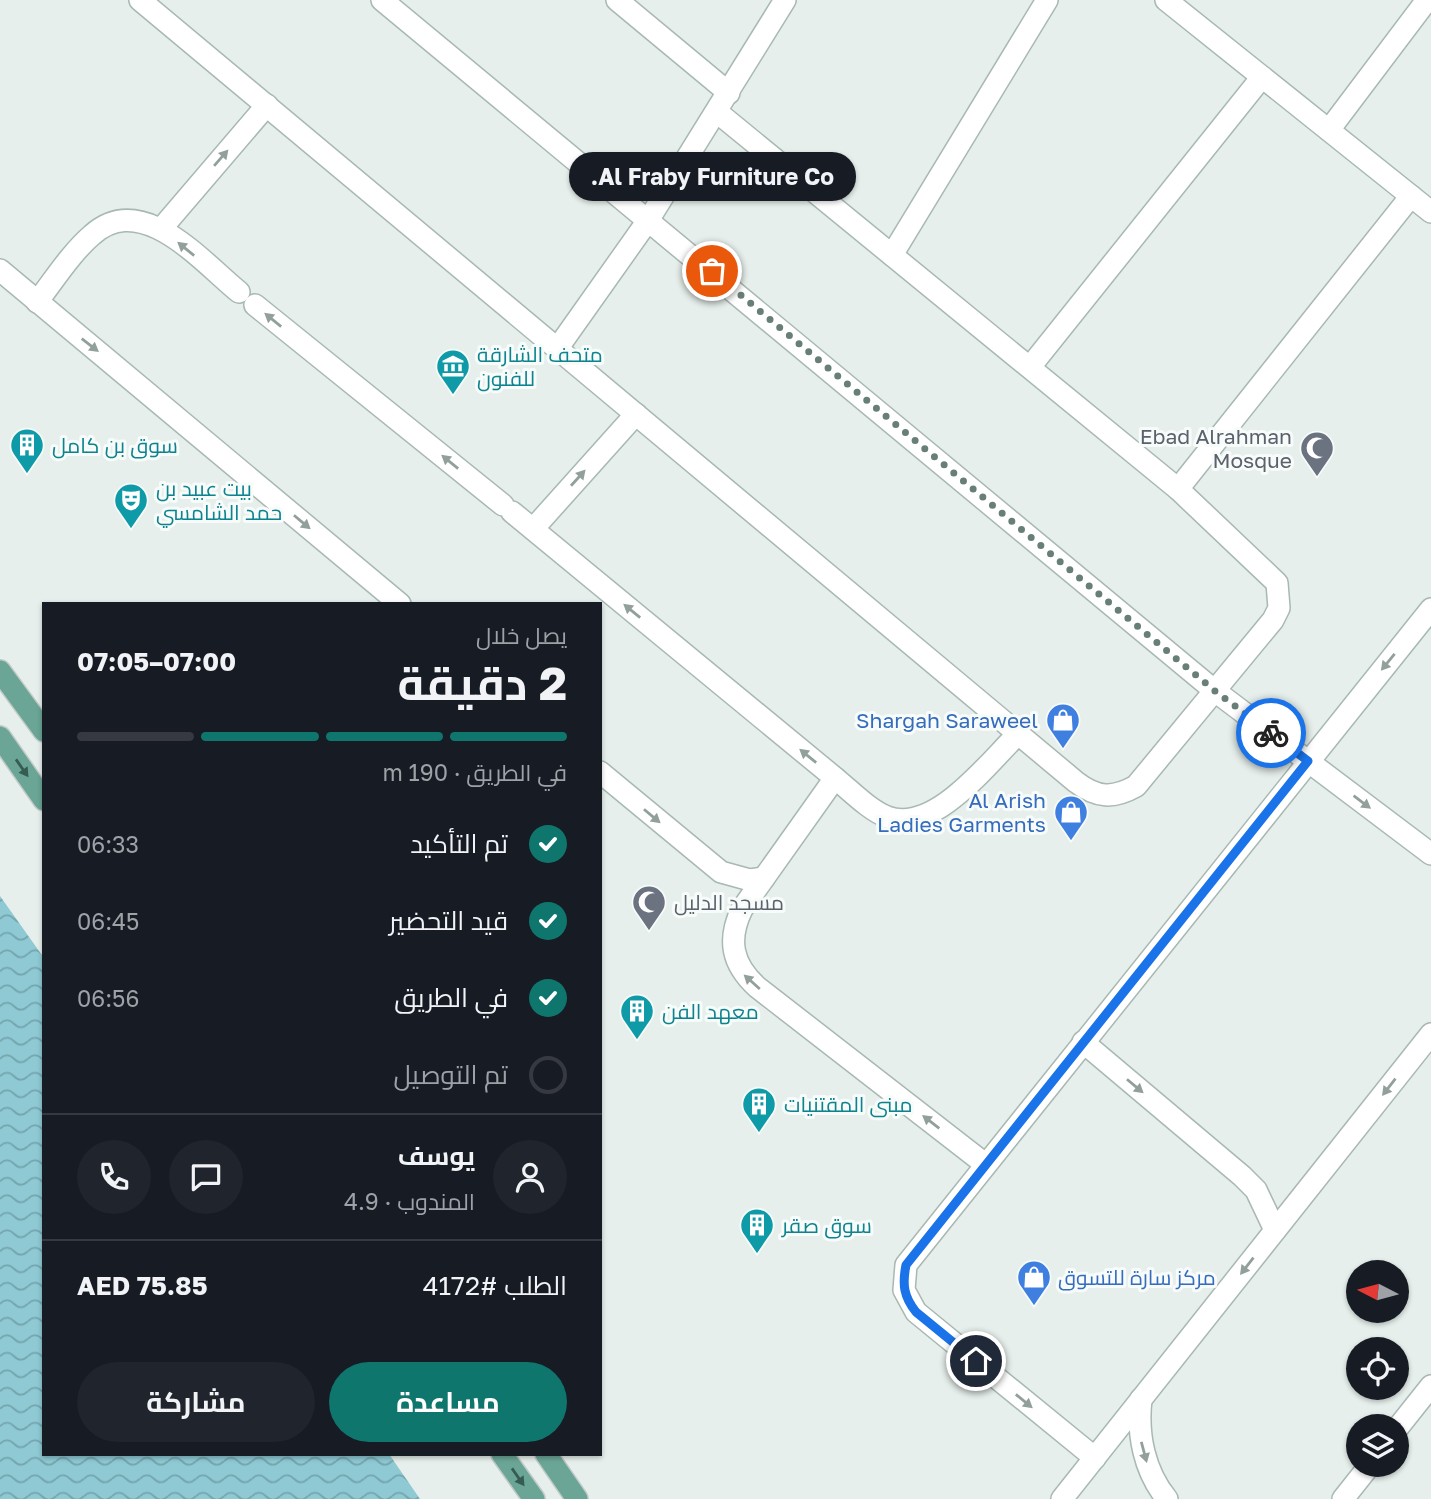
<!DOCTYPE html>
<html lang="ar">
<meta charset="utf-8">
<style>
body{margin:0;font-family:"Golos Text",Cairo,sans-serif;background:#20242c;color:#f1f3f6;direction:rtl;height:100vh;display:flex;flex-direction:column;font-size:26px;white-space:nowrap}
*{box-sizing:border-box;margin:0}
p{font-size:23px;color:#9ea1a6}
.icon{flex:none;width:38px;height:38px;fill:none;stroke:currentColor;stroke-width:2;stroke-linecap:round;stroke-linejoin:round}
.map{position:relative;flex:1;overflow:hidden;direction:ltr}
.panel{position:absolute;left:42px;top:602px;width:560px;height:854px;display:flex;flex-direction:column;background:#171b24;border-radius:0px;box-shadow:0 2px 5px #0004;direction:rtl}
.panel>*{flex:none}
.needle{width:46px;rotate:276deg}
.controls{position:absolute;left:1346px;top:1260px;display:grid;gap:14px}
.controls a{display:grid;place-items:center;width:63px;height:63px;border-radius:50%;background:#171b24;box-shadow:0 2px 5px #0004;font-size:35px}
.pin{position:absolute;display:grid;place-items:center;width:60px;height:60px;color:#fff;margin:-30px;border:4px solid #fff;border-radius:50%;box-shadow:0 2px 7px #0007}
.courier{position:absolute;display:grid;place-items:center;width:70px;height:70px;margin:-35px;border:5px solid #1a73e8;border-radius:50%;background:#fff;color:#222;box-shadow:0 2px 9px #0007}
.bubble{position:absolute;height:49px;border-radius:24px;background:#171b24;box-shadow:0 2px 5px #0004;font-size:23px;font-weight:700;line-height:49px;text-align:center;direction:rtl}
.overview em{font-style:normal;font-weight:700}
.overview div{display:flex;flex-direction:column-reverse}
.overview{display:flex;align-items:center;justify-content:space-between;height:119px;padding:0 35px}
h1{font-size:46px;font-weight:700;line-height:52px}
.bar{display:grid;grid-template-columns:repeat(4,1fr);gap:10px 7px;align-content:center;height:84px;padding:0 35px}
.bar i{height:9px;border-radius:5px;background:#363941}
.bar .on{background:#0f766e}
.bar p{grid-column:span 4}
.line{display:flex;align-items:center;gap:18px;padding:0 35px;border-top:2px solid #363941}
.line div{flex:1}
.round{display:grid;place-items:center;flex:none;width:74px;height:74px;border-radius:37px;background:#20242c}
ol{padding:0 35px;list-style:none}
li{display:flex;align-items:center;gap:21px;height:77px}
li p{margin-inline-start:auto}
li .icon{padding:7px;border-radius:50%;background:#0f766e;color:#fff;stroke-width:4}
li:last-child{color:#9ea1a6}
li i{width:38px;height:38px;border:4px solid #363941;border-radius:50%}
.button{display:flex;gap:14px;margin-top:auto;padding:14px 35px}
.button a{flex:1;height:80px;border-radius:42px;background:#0f766e;color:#fff;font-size:28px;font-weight:700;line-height:80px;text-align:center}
.button a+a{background:#20242c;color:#f1f3f6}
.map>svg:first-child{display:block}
</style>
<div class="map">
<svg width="1431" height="1499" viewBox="0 0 1431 1499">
<defs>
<pattern id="water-waves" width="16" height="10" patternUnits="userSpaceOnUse" patternTransform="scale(1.75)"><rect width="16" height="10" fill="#8ec9d4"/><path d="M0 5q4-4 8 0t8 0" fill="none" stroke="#74a5ad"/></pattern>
</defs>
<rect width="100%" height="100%" fill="#e6efeb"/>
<path fill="url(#water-waves)" d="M0,896L44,958V1454H389L420,1499H0Z"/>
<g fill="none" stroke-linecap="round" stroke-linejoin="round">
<g stroke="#a8b8b2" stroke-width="24">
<g id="minor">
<path d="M140,0L1076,782C1097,798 1113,799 1136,786L1273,620L1279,608L1277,583L1178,489L717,112"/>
<path d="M382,0L1215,691L1431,854"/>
<path d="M617,0L729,93"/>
<path d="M1166,0L1431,212"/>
<path d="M1329,130L1427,0"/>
<path d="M161,229L267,105"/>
<path d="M892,255L1047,0"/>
<path d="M0,270L400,604"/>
<path d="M37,302C54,280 71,253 92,235C142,190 201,261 239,292"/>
<path d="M255,305L503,505"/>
<path d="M557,349L649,219L785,0"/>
<path d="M1030,367L1262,77"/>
<path d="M1178,489L1411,196"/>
<path d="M512,512L835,778C851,791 868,809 887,817C934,835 988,763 1018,734"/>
<path d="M533,529L636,414"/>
<path d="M600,772L721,872L750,880L764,878"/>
<path d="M835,778L742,909C727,940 732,964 757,987L985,1164"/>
<path d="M1083,1042L1242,1176L1256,1190L1275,1230"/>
<path d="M1141,1399C1137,1434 1144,1471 1167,1499"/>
<path d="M1396,1430L1431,1386"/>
<path d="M1095,1458L916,1312L904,1290L906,1265L1431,609"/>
<path d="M1062,1499L1431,1034"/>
<path d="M1343,1499L1370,1465"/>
</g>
</g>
<g stroke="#c2cac8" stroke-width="24">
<g id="major">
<path d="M0,671L44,731"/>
<path d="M0,737L44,800"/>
<path d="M502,1454L534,1499"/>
<path d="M546,1454L577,1499"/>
</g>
</g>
<use href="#minor" stroke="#fff" stroke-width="21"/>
<use href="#major" stroke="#6aa596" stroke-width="21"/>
</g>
<defs><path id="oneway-solid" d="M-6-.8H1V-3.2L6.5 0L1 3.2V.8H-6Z" transform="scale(1.75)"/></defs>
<g fill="#92a09c">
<use href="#oneway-solid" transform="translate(221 158) rotate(-49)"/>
<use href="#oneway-solid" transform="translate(186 249) rotate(-141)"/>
<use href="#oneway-solid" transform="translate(273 320) rotate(-141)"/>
<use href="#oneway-solid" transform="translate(90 345) rotate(38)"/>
<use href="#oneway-solid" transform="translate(450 462) rotate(-141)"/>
<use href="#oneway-solid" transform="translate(578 478) rotate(-48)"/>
<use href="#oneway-solid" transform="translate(302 522) rotate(40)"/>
<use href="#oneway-solid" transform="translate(632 611) rotate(-141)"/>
<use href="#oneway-solid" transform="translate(1388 662) rotate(129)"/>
<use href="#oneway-solid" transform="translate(808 756) rotate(-141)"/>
<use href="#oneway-solid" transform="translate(1362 802) rotate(37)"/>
<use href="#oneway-solid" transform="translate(652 816) rotate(40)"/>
<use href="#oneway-solid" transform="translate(752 982) rotate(-138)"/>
<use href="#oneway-solid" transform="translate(1135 1086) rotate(40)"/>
<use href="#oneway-solid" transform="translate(1389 1087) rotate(128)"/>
<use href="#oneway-solid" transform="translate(931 1122) rotate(-142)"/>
<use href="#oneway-solid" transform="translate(1247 1266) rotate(128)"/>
<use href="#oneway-solid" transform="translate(1024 1401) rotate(39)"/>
<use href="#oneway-solid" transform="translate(1144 1452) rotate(75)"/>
</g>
<g fill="#365b51">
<use href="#oneway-solid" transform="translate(22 768) rotate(55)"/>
<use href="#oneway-solid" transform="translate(518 1477) rotate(55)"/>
</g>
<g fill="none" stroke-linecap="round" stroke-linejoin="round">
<path stroke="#687f78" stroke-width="7" stroke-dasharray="0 12.6" d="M712,271L1215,691L1271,733"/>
<path stroke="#1a73e8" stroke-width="9" d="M976,1361L916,1312C904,1297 902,1285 906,1265L1308,761L1271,733"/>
</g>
<defs>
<g id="museum-pin" transform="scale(1.75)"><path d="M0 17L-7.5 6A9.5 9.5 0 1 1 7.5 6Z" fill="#0f9aa8" stroke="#f7fbf9"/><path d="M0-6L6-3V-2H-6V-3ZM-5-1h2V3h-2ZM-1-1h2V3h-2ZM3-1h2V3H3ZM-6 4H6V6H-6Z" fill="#fff"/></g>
<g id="building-pin" transform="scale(1.75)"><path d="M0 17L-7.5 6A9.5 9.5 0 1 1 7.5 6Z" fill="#0f9aa8" stroke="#f7fbf9"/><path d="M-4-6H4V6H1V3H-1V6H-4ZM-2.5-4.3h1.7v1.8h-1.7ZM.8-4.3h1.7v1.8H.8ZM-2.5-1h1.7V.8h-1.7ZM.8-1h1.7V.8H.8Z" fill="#fff"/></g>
<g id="mosque-pin" transform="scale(1.75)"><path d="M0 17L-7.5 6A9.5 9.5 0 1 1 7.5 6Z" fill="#6b7280" stroke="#f7fbf9"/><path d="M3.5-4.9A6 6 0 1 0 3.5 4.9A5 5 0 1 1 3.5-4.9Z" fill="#fff"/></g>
<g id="theatre-pin" transform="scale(1.75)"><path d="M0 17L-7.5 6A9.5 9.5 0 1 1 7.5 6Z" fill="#0f9aa8" stroke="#f7fbf9"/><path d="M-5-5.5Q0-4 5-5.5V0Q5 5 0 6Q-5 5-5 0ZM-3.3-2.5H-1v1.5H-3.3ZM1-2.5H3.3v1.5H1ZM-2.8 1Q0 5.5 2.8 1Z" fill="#fff"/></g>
<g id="shop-pin" transform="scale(1.75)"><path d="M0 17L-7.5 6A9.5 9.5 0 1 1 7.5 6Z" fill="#3f7fe0" stroke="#f7fbf9"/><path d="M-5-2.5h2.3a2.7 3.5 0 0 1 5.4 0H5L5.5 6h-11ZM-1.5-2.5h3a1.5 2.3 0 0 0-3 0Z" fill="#fff"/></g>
</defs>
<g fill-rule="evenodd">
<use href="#museum-pin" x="453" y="366"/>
<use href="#building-pin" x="27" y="445"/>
<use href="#mosque-pin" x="1317" y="448"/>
<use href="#theatre-pin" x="131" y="500"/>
<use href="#shop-pin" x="1063" y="720"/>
<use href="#shop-pin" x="1071" y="812"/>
<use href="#mosque-pin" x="649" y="902"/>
<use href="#building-pin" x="637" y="1011"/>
<use href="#building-pin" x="759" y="1104"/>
<use href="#building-pin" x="757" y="1225"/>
<use href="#shop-pin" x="1034" y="1277"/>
</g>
<g text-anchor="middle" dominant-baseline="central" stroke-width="6" stroke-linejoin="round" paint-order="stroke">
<g font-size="21" fill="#0d838f" stroke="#f7fbf9" text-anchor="start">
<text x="477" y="354">متحف الشارقة<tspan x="477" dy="24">للفنون</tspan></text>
<text x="52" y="445">سوق بن كامل</text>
<text x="156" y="488">بيت عبيد بن<tspan x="156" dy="24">حمد الشامسي</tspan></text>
<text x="662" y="1011">معهد الفن</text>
<text x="784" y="1104">مبنى المقتنيات</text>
<text x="782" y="1225">سوق صقر</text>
</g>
<g font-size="21" fill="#5b616d" stroke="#f7fbf9" text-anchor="end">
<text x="1292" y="436">Ebad Alrahman<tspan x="1292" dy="24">Mosque</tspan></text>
<text x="674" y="902" text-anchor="start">مسجد الدليل</text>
</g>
<g font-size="21" fill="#366cbe" stroke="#f7fbf9" text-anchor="end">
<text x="1038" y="720">Shargah Saraweel</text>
<text x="1046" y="800">Al Arish<tspan x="1046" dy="24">Ladies Garments</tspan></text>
<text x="1058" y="1277" text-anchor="start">مركز سارة للتسوق</text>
</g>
</g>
</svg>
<div class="controls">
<a><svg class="needle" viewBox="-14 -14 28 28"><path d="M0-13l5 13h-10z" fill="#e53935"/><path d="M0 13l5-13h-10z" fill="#9ea1a6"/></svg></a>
<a><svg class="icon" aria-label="locate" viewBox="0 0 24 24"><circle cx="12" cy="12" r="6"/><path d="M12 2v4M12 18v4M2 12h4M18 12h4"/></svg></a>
<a><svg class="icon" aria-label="layers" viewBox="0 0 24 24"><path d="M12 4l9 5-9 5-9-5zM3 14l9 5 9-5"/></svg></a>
</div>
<div class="pin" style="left:712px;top:271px;background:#ea580c"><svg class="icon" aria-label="bag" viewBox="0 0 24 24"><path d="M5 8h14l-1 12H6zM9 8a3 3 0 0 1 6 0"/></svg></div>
<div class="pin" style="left:976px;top:1361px;background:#1f2937"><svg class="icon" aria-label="home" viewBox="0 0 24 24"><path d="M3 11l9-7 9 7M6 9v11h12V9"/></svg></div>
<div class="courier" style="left:1271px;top:733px"><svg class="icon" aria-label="bike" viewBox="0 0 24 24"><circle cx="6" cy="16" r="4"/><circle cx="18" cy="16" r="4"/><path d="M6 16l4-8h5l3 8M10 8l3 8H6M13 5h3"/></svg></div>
<div class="bubble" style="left:569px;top:152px;width:287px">Al Fraby Furniture Co.</div>
<section class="panel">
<div class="overview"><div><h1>2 دقيقة</h1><p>يصل خلال</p></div><em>07:00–07:05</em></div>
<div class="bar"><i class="on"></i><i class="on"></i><i class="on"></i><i></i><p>في الطريق · 190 m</p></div>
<ol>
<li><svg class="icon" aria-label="check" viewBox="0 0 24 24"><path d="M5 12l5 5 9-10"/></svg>تم التأكيد<p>06:33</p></li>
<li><svg class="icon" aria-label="check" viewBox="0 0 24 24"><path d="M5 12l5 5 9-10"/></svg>قيد التحضير<p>06:45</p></li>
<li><svg class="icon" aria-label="check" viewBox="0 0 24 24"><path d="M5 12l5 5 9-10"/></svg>في الطريق<p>06:56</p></li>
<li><i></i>تم التوصيل</li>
</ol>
<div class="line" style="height:126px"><a class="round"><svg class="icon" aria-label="person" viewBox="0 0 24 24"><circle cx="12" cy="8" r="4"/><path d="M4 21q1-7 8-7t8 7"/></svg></a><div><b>يوسف</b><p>المندوب · 4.9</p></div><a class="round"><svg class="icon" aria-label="chat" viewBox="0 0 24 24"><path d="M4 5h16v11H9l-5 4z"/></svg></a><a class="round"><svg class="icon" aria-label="phone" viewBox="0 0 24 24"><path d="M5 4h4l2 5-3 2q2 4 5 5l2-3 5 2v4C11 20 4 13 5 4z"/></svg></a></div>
<div class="line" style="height:91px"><div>الطلب #4172</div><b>AED 75.85</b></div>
<div class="button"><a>مساعدة</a><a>مشاركة</a></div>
</section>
</div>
